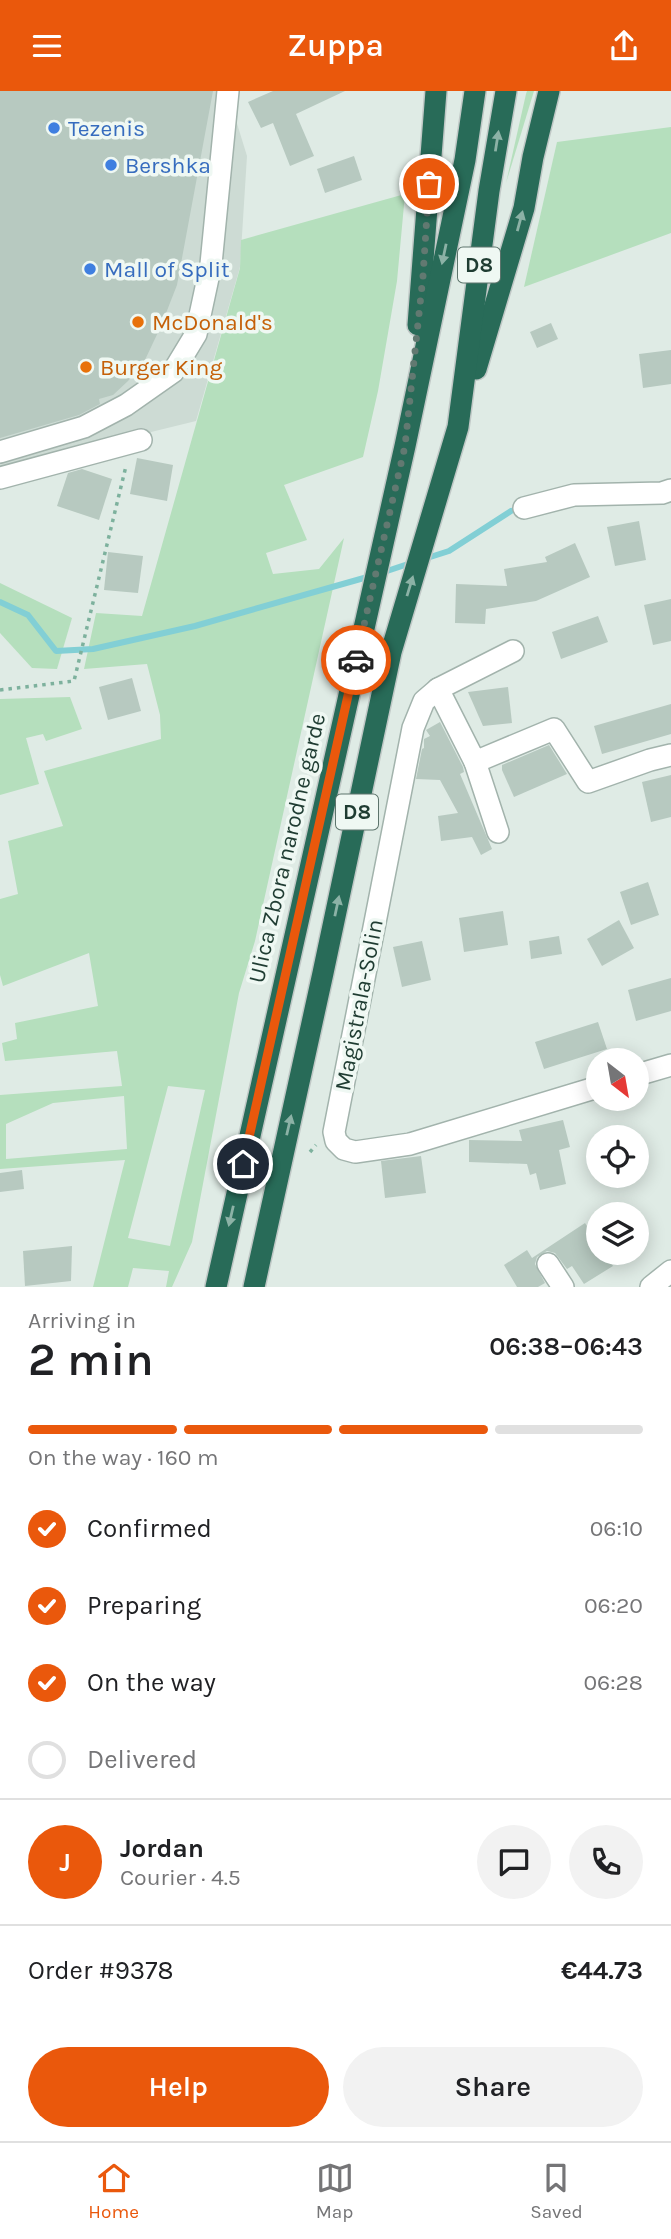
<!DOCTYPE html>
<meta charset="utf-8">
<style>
body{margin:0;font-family:Karla,sans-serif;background:#f2f2f2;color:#202124;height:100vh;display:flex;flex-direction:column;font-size:26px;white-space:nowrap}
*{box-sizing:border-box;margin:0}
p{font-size:23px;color:#757577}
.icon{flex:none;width:38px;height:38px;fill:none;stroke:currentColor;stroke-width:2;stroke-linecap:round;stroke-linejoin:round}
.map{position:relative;height:1196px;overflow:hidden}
.sheet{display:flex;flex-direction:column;background:#fff;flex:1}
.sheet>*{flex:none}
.needle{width:46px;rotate:149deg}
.controls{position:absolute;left:586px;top:957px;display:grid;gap:14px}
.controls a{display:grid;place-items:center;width:63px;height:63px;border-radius:50%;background:#fff;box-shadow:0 4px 18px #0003;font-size:35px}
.pin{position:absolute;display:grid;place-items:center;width:60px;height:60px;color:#fff;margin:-30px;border:4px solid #fff;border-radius:50%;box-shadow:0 2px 7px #0007}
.courier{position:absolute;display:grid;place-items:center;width:70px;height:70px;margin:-35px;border:5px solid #ea580c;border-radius:50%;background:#fff;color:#222;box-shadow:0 2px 9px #0007}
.headline em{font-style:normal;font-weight:600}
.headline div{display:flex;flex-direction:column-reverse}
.headline{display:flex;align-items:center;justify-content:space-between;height:119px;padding:0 28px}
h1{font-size:46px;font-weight:600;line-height:52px}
.bar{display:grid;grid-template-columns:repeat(4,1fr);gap:10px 7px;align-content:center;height:84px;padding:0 28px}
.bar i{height:9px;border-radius:5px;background:#e0e0e0}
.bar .active{background:#ea580c}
.bar p{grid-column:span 4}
.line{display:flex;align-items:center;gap:18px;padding:0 28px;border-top:2px solid #e0e0e0}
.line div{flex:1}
.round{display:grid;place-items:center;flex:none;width:74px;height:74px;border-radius:37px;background:#f2f2f2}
ol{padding:0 28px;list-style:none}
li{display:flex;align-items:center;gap:21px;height:77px}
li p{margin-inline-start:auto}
li .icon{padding:7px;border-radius:50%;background:#ea580c;color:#fff;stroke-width:4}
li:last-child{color:#757577}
li i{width:38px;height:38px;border:4px solid #e0e0e0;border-radius:50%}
.button{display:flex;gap:14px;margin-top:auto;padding:14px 28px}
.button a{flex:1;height:80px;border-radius:42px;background:#ea580c;color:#fff;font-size:28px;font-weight:600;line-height:80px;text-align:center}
.button a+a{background:#f2f2f2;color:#202124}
header{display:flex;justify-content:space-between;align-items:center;height:91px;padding:0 28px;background:#ea580c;color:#fff;font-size:32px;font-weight:600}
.dock{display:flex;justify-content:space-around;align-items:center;height:98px;border-top:2px solid #e0e0e0;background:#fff;font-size:19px;color:#757577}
.dock a{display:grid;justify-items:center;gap:4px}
.dock .active{color:#ea580c}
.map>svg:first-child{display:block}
</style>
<header><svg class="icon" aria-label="menu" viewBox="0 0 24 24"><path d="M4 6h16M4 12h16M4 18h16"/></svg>Zuppa<svg class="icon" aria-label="share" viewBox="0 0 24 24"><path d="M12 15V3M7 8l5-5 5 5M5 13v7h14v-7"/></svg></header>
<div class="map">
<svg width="671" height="1196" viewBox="0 0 671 1196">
<rect width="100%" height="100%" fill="#dfebe5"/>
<path fill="#cddbd4" d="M0,0H240L235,26L247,65L240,176L196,330L0,378Z"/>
<g fill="#b5dfbd" fill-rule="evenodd">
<path d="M527,0H534L506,92L526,3Z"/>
<path d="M671,36V142L524,196L557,51Z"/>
<path d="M405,103L397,190L378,300L363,366L284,394L307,449L266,462L273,483L319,478L344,447L255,850L239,902L192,1151L172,1196H166L169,1180L133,1177L128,1196H93L125,1069L0,1078V1004L122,995L117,960L5,970L2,952L17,948L15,932L98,915L89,862L3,895L0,884V808L18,803L8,750L63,735L44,680L161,648L160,624L147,573L84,578L96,522L142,525L240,177L241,149ZM168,995L205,999L170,1155L128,1147ZM124,1005L127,1058L6,1068V1033L53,1012Z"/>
<path d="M0,492L72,527L57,578L32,577L0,542Z"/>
<path d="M70,606L82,638L46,650L43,643L26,647L39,693L0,704V608Z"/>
</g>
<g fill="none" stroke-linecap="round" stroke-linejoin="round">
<g stroke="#82cfd5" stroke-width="6">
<path d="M424,468L449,460L511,420"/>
<path d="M381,482L414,471"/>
<path d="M0,511L28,524L56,560L93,558L195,535L371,485"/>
</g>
</g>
<g fill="#b7c9c0">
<path d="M0,0H213L177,194L161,235L144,271L128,290L113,304L99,308L100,313L79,324L0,347Z"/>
<path d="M273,0H345L296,23L314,65L290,75L273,32L261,37L248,11Z"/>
<path d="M354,65L362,89L325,102L317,78Z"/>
<path d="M551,232L558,248L537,257L530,241Z"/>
<path d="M671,259V293L643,297L639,263Z"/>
<path d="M137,367L173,374L167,410L130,403Z"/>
<path d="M82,378L112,388L99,429L57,415L68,382Z"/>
<path d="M639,430L646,469L615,475L607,436Z"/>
<path d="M575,452L590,486L536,510L486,518L485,533L455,532L456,493L507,495L504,478L547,471L545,466Z"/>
<path d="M108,461L143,465L138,502L104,499Z"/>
<path d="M671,508V550L653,554L644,514Z"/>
<path d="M598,525L608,551L561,568L552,541Z"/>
<path d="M132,587L141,620L108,629L99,596Z"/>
<path d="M508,596L512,632L483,635L468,601Z"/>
<path d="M671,613V643L602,663L594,635Z"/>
<path d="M440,631L463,676L464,681L460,683L492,758L481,764L472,746L441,750L438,725L458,722L440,689L416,688L422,658L424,657V648L430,645L426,639Z"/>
<path d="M549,654L567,683L514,706L502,679V674Z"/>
<path d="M671,684V726L651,731L642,691Z"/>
<path d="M648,791L659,824L631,834L620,801Z"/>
<path d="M503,820L508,854L464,861L459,827Z"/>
<path d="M619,829L634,857L602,875L587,848Z"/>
<path d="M559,845L562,863L531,868L529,850Z"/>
<path d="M422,850L431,889L402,896L393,856Z"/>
<path d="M671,887V920L636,930L628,899Z"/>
<path d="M598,931L607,958L544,978L535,951Z"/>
<path d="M563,1029L570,1056L559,1059L566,1093L540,1099L536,1082L530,1084L527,1073L469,1071V1049L522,1050L519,1039Z"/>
<path d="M421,1065L426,1102L385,1107L381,1070Z"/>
<path d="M22,1079L24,1098L0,1101V1082Z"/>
<path d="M585,1132L598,1153V1162H605L613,1175L584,1193L572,1175L567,1178L555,1162L547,1160L537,1166L535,1173L545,1192L538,1196H517L504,1174L527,1159L532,1167Z"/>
<path d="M72,1155L71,1190L25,1195L23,1160Z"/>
</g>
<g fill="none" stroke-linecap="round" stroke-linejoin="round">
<g stroke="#a2b3ac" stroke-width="24">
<g id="minor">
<path d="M0,361L84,336L126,314L173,281L196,243L211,173L228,0"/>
<path d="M0,387L141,349"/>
<path d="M524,417L574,404L662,402L671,399"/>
<path d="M513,560L438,598L424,610L413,637L334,1041L336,1050L344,1058L355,1061L410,1053L598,996"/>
<path d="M438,598L475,671L554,638L588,691L650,669L671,664"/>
<path d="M475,671L498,741"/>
<path d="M637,984L671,974"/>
<path d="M548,1173L563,1196"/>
<path d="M651,1196L671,1180"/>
</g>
</g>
<g stroke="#c0c8c6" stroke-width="24">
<g id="highway">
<path d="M418,234L436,0"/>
<path d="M476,278L524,117L533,66L549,0"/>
<path d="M216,1196L405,355L465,69L475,0"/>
<path d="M254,1196L323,882L391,561L458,336L489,100L506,0"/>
</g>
</g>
<g stroke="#7db19d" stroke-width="3.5" stroke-dasharray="3.5 5" stroke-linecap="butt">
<path d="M0,599L74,590L126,375"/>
<path d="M310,1061L316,1054"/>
</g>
<use href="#minor" stroke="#fff" stroke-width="21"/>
<use href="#highway" stroke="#286b58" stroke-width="21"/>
</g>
<defs><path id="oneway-solid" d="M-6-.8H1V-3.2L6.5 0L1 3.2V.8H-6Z" transform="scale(1.75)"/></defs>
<g fill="#8cb2a6">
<use href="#oneway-solid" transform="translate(497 50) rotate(-81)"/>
<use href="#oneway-solid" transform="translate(520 130) rotate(-75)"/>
<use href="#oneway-solid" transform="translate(444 163) rotate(102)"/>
<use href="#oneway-solid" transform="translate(410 495) rotate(-73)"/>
<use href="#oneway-solid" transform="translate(337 815) rotate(-78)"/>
<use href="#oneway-solid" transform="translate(289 1034) rotate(-77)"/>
<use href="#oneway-solid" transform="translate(231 1125) rotate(103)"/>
</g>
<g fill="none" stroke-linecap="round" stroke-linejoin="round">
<path stroke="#627971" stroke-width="7" stroke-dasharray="0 12.6" d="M356,569L405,355L423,185L429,93"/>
<path stroke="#ea580c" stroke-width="9" d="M243,1073L356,569"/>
</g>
<g fill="#3f7fe0" stroke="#eff8f3" stroke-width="2.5">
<circle cx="54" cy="37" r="7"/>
<circle cx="111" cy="74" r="7"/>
<circle cx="90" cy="178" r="7"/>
</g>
<g fill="#e8710a" stroke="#eff8f3" stroke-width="2.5">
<circle cx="138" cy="231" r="7"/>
<circle cx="86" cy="276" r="7"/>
</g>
<g text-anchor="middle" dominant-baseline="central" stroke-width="7" stroke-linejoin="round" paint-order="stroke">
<g fill="#eff8f3" stroke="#5d746c" stroke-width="2">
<rect x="458" y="156.5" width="42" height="35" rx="5"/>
<rect x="336" y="703.5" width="42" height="35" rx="5"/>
</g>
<g font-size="21" font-weight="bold" fill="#1f3c32">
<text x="479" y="174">D8</text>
<text x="357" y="721">D8</text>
</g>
<g font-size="23" fill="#366cbe" stroke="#eff8f3" text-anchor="start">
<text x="68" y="37">Tezenis</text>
<text x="125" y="74">Bershka</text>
<text x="104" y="178">Mall of Split</text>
</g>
<g font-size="23" fill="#c56008" stroke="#eff8f3" text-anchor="start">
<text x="152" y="231">McDonald's</text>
<text x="100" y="276">Burger King</text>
</g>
<g font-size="23" fill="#1f3c32" stroke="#eff8f3">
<text transform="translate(287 757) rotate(-77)">Ulica Zbora narodne garde</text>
<text transform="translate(359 914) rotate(-79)">Magistrala-Solin</text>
</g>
</g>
</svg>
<div class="controls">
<a><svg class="needle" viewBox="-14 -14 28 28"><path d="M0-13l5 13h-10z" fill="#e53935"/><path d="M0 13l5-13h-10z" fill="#757577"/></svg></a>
<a><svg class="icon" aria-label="locate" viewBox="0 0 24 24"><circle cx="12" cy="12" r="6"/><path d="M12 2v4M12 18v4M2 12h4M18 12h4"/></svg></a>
<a><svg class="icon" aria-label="layers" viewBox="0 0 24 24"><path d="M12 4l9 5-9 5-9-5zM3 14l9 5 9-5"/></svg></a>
</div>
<div class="pin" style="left:429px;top:93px;background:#ea580c"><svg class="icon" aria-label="bag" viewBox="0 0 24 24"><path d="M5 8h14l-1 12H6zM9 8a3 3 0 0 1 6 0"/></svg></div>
<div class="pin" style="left:243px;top:1073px;background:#1f2937"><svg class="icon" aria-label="home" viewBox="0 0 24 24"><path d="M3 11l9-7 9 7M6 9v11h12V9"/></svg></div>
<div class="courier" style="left:356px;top:569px"><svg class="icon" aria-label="car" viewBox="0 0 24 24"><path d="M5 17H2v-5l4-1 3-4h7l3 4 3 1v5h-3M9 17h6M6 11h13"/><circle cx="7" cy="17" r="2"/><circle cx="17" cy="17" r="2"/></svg></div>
</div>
<section class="sheet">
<div class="headline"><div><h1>2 min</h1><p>Arriving in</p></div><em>06:38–06:43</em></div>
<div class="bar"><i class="active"></i><i class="active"></i><i class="active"></i><i></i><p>On the way · 160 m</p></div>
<ol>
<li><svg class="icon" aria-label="check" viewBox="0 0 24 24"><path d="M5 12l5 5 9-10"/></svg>Confirmed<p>06:10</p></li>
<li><svg class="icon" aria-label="check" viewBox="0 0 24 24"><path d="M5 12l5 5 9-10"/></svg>Preparing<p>06:20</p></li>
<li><svg class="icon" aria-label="check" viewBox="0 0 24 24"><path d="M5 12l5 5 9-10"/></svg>On the way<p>06:28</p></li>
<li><i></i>Delivered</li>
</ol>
<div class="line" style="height:126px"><b class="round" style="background:#ea580c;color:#fff">J</b><div><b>Jordan</b><p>Courier · 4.5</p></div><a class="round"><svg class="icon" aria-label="chat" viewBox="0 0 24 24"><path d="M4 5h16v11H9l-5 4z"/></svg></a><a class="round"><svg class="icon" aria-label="phone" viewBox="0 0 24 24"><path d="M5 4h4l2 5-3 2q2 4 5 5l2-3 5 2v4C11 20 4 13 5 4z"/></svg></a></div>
<div class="line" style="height:91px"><div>Order #9378</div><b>€44.73</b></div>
<div class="button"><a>Help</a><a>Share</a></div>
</section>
<nav class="dock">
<a class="active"><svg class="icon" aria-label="home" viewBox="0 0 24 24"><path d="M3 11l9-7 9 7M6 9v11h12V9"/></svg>Home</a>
<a><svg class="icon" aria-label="map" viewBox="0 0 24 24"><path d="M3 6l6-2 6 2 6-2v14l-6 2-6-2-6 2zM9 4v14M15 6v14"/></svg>Map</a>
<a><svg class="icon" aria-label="saved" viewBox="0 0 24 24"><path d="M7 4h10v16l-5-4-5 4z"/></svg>Saved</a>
</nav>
